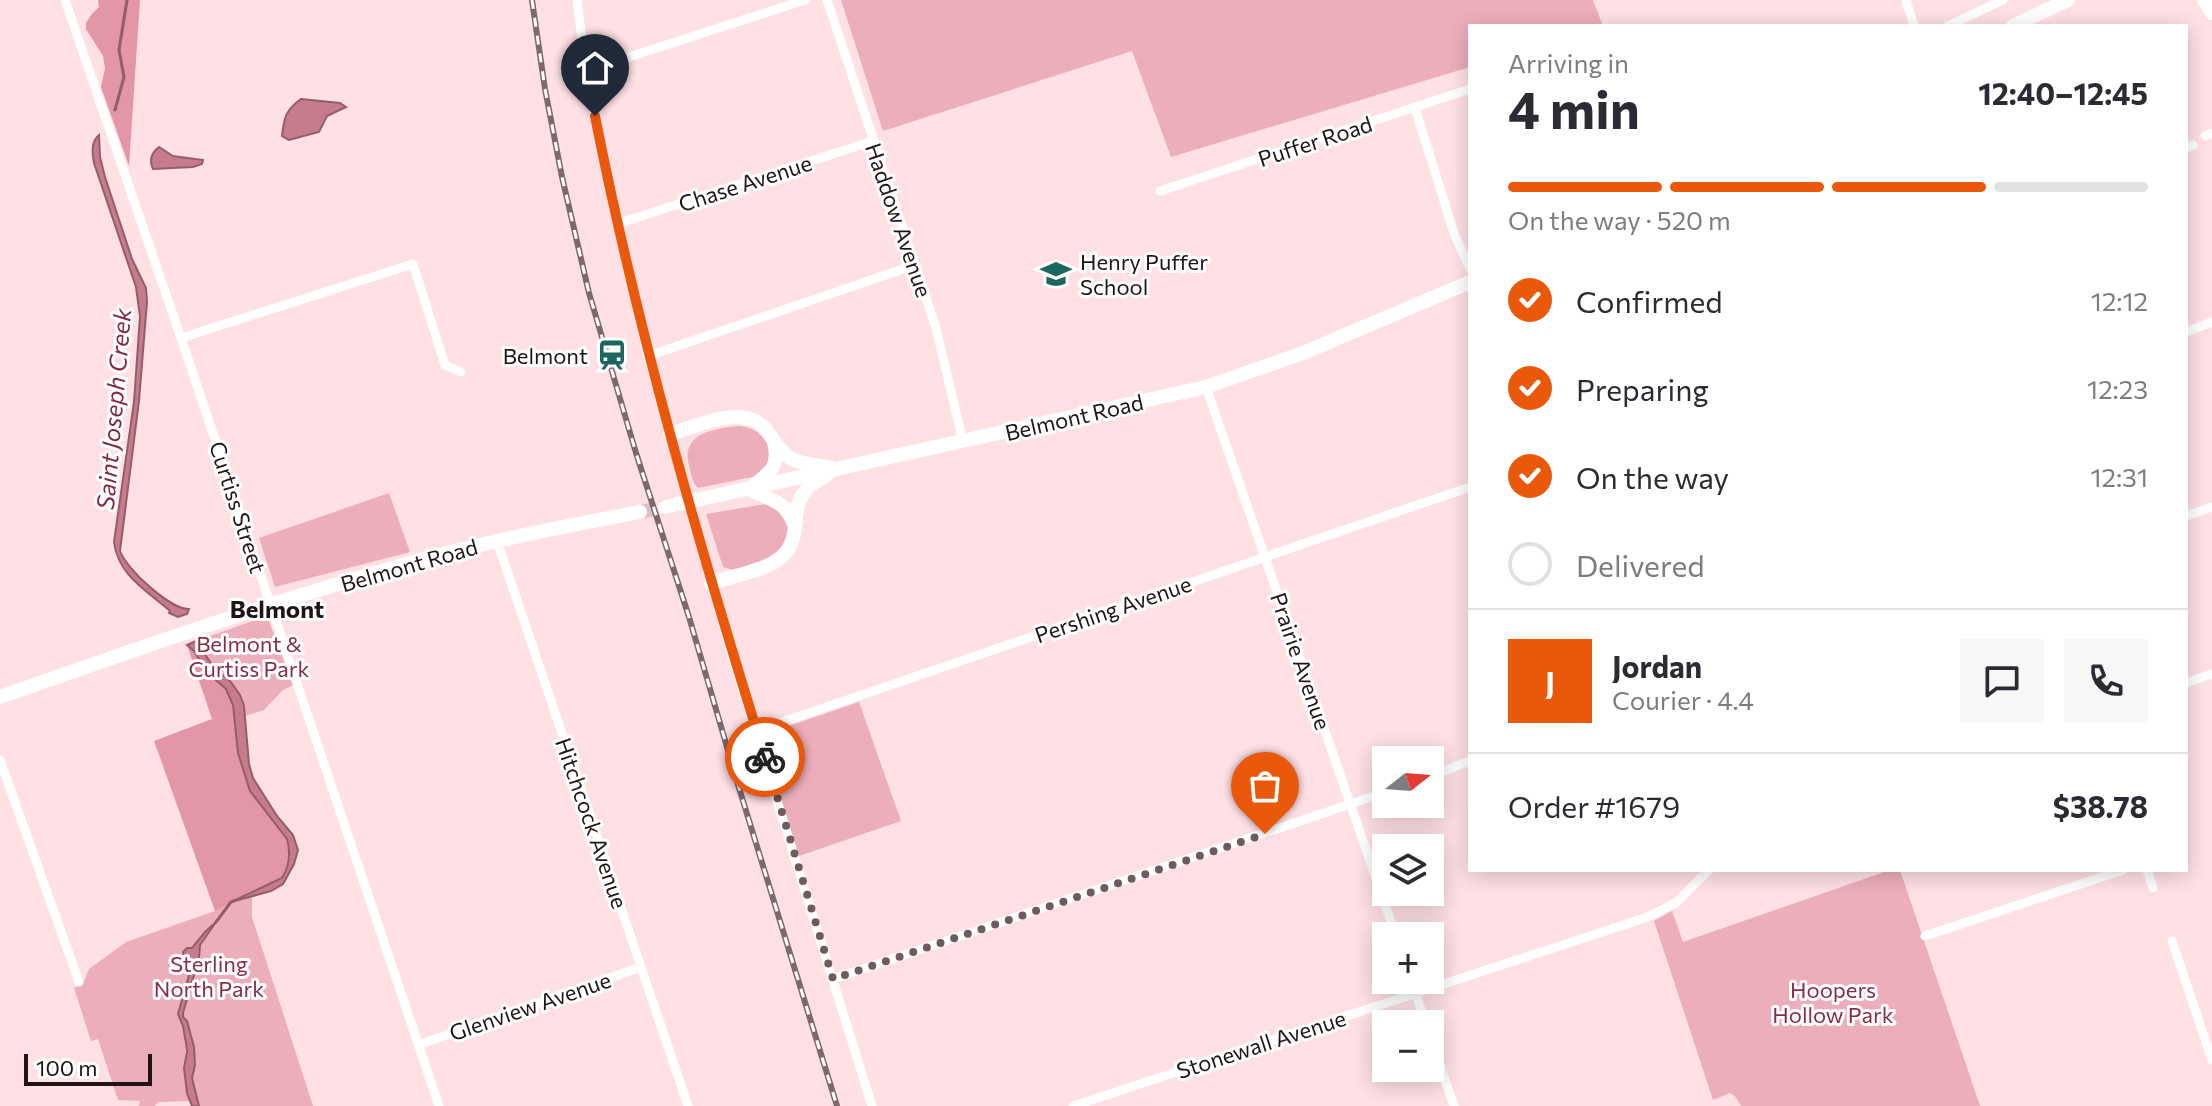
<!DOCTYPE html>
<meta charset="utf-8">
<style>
body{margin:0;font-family:Commissioner,sans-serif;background:#f7f7f7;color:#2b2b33;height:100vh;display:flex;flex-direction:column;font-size:30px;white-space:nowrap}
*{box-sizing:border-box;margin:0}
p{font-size:26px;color:#7c7c81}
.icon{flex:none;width:44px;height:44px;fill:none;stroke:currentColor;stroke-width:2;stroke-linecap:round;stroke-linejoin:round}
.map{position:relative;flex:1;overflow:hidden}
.side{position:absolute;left:1468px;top:24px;width:720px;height:848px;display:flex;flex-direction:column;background:#fff;border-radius:0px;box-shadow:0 4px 20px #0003}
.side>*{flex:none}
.needle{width:52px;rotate:73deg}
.buttons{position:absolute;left:1372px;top:746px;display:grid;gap:16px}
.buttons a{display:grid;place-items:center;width:72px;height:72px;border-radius:0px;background:#fff;box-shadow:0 4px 20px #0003;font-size:40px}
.scale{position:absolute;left:24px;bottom:20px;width:128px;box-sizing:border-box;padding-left:8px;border:4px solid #211417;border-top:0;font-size:22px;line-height:28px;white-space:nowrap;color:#211417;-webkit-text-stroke:6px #fff;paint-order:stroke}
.pin{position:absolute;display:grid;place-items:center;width:68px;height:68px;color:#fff;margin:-82px -34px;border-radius:50% 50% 50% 0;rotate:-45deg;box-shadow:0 0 8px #0007}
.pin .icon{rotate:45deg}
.courier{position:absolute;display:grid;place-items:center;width:80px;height:80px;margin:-40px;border:6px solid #ea580c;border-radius:50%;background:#fff;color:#222;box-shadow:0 2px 10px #0007}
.overview em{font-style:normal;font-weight:700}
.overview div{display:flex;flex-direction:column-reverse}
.overview{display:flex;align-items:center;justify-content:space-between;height:136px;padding:0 40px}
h1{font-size:52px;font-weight:700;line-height:60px}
.bar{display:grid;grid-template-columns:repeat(4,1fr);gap:12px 8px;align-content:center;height:96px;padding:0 40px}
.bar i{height:10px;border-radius:6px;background:#e1e1e2}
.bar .current{background:#ea580c}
.bar p{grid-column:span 4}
.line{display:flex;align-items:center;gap:20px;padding:0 40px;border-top:2px solid #e1e1e2}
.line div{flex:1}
.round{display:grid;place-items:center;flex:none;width:84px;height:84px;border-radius:0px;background:#f7f7f7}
ol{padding:0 40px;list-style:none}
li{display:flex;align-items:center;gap:24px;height:88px}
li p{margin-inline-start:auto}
li .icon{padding:8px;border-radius:50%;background:#ea580c;color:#fff;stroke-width:4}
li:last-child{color:#7c7c81}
li i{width:44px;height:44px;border:4px solid #e1e1e2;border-radius:50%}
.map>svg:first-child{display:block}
</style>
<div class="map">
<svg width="2212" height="1106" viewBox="0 0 2212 1106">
<rect width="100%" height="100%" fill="#fee0e5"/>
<g fill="#edaebb">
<path d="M841,0H1593L1603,26H1470V67L1171,157L1132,51L883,131Z"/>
<path d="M740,426C761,429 767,440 774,459L757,476L698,488C692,482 691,474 689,465C680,433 716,428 740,426Z"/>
<path d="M389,493L410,552L275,587L259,538Z"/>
<path d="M772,503L785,515L789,532L787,541L770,560L733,570L723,567L706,514Z"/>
<path d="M261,618L269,621L293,685L282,691L264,710L245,716C242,691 231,685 215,668C208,660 202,650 196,641Z"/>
<path d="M859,702L901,821L799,856L767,754C764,740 768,735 780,729Z"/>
<path d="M1890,870H1900L1980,1106H1741L1735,1096L1730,1093L1713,1100L1654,921L1672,911L1683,942Z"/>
<path d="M252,895V917L313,1106H199L192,1078L195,1065L194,1047L184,1032C188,1055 183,1078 190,1101L158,1102L155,1106H139L140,1101L118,1100L98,1039L91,1041L74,988L83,984L89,969L126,942L215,911L231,902Z"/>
</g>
<g fill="#e396a7">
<path d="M98,0H140L129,166L101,87L105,68L103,56L86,29V23L91,15L99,7Z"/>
<path d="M187,645L193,650L209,674L226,689L229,695L236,718L238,753L250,791L287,839L289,846L290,856L282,878L215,911L154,741L212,719Z"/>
</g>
<g fill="#c77c8d" stroke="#955d6a" stroke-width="2">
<path d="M301,99L340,103L346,107L327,116L319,132L289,140L282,136C284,119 285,110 301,99Z"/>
<path d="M99,135L100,157L105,177L132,259L146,288L147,302L139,401L120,551C126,569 171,610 189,609L187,614L178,617L169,613L170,611C146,590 118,575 114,542L134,402L140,316L136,287L94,163C92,152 91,142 99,135Z"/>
<path d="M159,147L173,156L203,160L202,164L193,167L153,169C149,160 151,153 159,147Z"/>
<path d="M196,641L215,669L230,681L240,695L244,706L249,764L253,778L277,816L293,835L298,850L294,864L283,884L271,891L231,902L282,878C290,865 291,853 287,839L250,791L238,753L233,705L226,689L209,674L193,650L187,645Z"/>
<path d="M216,922L200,945L199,958L183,1013V1017L187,1021L194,1047L195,1065L192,1078L199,1106H192L187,1093L184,1068L187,1052L186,1043L183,1026L178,1014L191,968L185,962L183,952L187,948H192L205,932Z"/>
</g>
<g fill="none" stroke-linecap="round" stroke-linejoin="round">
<g stroke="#955d6a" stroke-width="3">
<path d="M115,110L124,77L119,50L127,0"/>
<path d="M216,922L231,902L234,901"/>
</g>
<path stroke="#ddc1c6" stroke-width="14" stroke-dasharray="14 7" stroke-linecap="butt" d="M640,512L665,507"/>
<g stroke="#fff" stroke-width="9">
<path d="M65,0L181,338L439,1106"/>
<path d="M577,0L586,71L600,139L648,356L731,653L872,1106"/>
<path d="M827,0L936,328L963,442"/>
<path d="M1906,0L1914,26"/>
<path d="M1948,26L2003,0"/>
<path d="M586,71L805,0"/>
<path d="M1415,108L1454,233L1470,269"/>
<path d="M2205,136L2212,133"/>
<path d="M2186,148L2193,145"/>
<path d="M1160,191L1470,89"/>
<path d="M617,224L873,141"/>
<path d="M2186,332L2212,322"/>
<path d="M181,338L413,264L445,365L461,372"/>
<path d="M648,356L915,265"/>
<path d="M1206,387L1396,936"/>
<path d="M2186,516L2212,507"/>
<path d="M497,541L688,1106"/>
<path d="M2186,683L2212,674"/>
<path d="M756,731L1470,487"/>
<path d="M0,760L79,982"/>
<path d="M1430,776L1470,761"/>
<path d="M2147,870L2153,888"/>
<path d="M1925,936L2123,870"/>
<path d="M2172,941L2212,1060"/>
<path d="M833,979L1386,792"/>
<path d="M1411,980L1426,1024"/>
<path d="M1430,1036L1454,1106"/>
<path d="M418,1045L641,967"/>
<path d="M1073,1106L1648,917L1677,902L1709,870"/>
</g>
<g stroke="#fff" stroke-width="14">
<path d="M2013,26L2068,0"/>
<path d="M670,434C691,428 715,417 737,417C772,418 768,444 790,458C801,465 819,465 832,468"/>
<path d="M752,487C770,472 780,468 774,442"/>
<path d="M749,489C772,501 784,499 795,526"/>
<path d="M665,507L1206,387L1303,353L1470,282"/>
<path d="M711,583C729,577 762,571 776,561C806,542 787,510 807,489C812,483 821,479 827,475"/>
<path d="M0,697C139,648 279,599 421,560C493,540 567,526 640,512"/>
</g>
<path stroke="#fff" stroke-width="14" d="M2204,0L2212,13"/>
<g stroke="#7d696d" stroke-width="6">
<path id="rail" d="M532,0L545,89L562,177L589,293L636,453L689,617L739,788L837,1106"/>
</g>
<use href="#rail" stroke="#fff" stroke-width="3" stroke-dasharray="9" stroke-linecap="butt"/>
</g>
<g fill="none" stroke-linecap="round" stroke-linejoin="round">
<path stroke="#6e5b5f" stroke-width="8" stroke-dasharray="0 14.4" d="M765,757L833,979L1265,834"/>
<path stroke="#ea580c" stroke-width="10" d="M595,116C638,333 699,546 765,757"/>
</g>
<defs>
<g id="school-bare" transform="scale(2.4)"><path d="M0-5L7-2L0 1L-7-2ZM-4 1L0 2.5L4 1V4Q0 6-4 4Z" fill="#1b665f" stroke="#fff" stroke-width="2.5" paint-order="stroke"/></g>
<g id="station-bare" transform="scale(2.4)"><path d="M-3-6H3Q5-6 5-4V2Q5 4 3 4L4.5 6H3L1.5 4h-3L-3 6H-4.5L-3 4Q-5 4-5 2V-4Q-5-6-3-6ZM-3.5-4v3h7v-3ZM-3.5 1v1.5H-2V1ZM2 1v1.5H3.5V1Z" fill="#1b665f" stroke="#fff" stroke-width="2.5" paint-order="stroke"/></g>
</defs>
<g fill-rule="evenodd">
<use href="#school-bare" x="1056" y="274"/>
<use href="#station-bare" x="612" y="355"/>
</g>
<g text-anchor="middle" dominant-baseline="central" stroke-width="6" stroke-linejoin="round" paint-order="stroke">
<g font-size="22" fill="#211417" stroke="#fff">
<text transform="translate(1315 141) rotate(-18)">Puffer Road</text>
<text transform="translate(745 183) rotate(-18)">Chase Avenue</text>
<text transform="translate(899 220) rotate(71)">Haddow Avenue</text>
<text transform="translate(1074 417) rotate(-13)">Belmont Road</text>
<text transform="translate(238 507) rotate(72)">Curtiss Street</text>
<text transform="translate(409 565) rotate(-16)">Belmont Road</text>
<text transform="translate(1113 609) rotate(-19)">Pershing Avenue</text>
<text transform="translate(1301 661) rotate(71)">Prairie Avenue</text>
<text transform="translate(592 823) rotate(71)">Hitchcock Avenue</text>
<text transform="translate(530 1006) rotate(-19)">Glenview Avenue</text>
<text transform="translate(1261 1044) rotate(-18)">Stonewall Avenue</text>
</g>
<g font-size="22" fill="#211417" stroke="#fff" text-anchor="start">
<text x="1080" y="261">Henry Puffer<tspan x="1080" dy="25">School</tspan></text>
<text x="588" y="355" text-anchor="end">Belmont</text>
</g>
<g font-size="22" fill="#872d48" stroke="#fff">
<text x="249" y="643">Belmont &amp;<tspan x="249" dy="25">Curtiss Park</tspan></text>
<text x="209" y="963">Sterling<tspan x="209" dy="25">North Park</tspan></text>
<text x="1833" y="989">Hoopers<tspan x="1833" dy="25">Hollow Park</tspan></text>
</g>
<g font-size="24" font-style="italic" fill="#822844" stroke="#fff">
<text transform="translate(113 409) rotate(-85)">Saint Joseph Creek</text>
</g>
<g font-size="24" font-weight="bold" fill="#211417" stroke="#fff">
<text x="277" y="608">Belmont</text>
</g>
</g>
</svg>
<div class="buttons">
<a><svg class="needle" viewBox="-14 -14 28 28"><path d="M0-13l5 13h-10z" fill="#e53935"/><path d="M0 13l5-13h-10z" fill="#7c7c81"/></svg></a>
<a><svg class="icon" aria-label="layers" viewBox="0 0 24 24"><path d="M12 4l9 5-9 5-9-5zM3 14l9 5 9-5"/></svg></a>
<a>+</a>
<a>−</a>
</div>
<div class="scale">100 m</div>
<div class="pin" style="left:1265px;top:834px;background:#ea580c"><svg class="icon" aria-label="bag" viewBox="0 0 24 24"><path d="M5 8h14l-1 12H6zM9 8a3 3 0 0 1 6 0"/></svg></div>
<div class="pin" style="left:595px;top:116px;background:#1f2937"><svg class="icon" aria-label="home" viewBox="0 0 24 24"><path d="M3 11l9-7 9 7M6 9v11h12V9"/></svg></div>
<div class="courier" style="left:765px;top:757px"><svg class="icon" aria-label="bike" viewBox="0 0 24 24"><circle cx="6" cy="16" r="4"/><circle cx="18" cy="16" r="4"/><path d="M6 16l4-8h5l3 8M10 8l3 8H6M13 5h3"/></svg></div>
<section class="side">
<div class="overview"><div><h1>4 min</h1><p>Arriving in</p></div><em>12:40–12:45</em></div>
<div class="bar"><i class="current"></i><i class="current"></i><i class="current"></i><i></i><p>On the way · 520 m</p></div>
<ol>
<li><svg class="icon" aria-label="check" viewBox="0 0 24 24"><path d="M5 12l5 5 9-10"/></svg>Confirmed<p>12:12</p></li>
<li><svg class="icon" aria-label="check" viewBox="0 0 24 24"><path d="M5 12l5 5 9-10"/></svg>Preparing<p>12:23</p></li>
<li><svg class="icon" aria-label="check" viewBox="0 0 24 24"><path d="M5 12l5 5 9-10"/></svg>On the way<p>12:31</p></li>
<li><i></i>Delivered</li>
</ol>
<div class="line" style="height:144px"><b class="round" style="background:#ea580c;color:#fff">J</b><div><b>Jordan</b><p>Courier · 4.4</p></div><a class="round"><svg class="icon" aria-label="chat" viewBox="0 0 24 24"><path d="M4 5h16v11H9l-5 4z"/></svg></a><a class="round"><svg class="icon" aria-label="phone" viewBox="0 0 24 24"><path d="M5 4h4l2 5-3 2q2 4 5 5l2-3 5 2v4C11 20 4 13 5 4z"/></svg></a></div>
<div class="line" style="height:104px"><div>Order #1679</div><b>$38.78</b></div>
</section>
</div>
